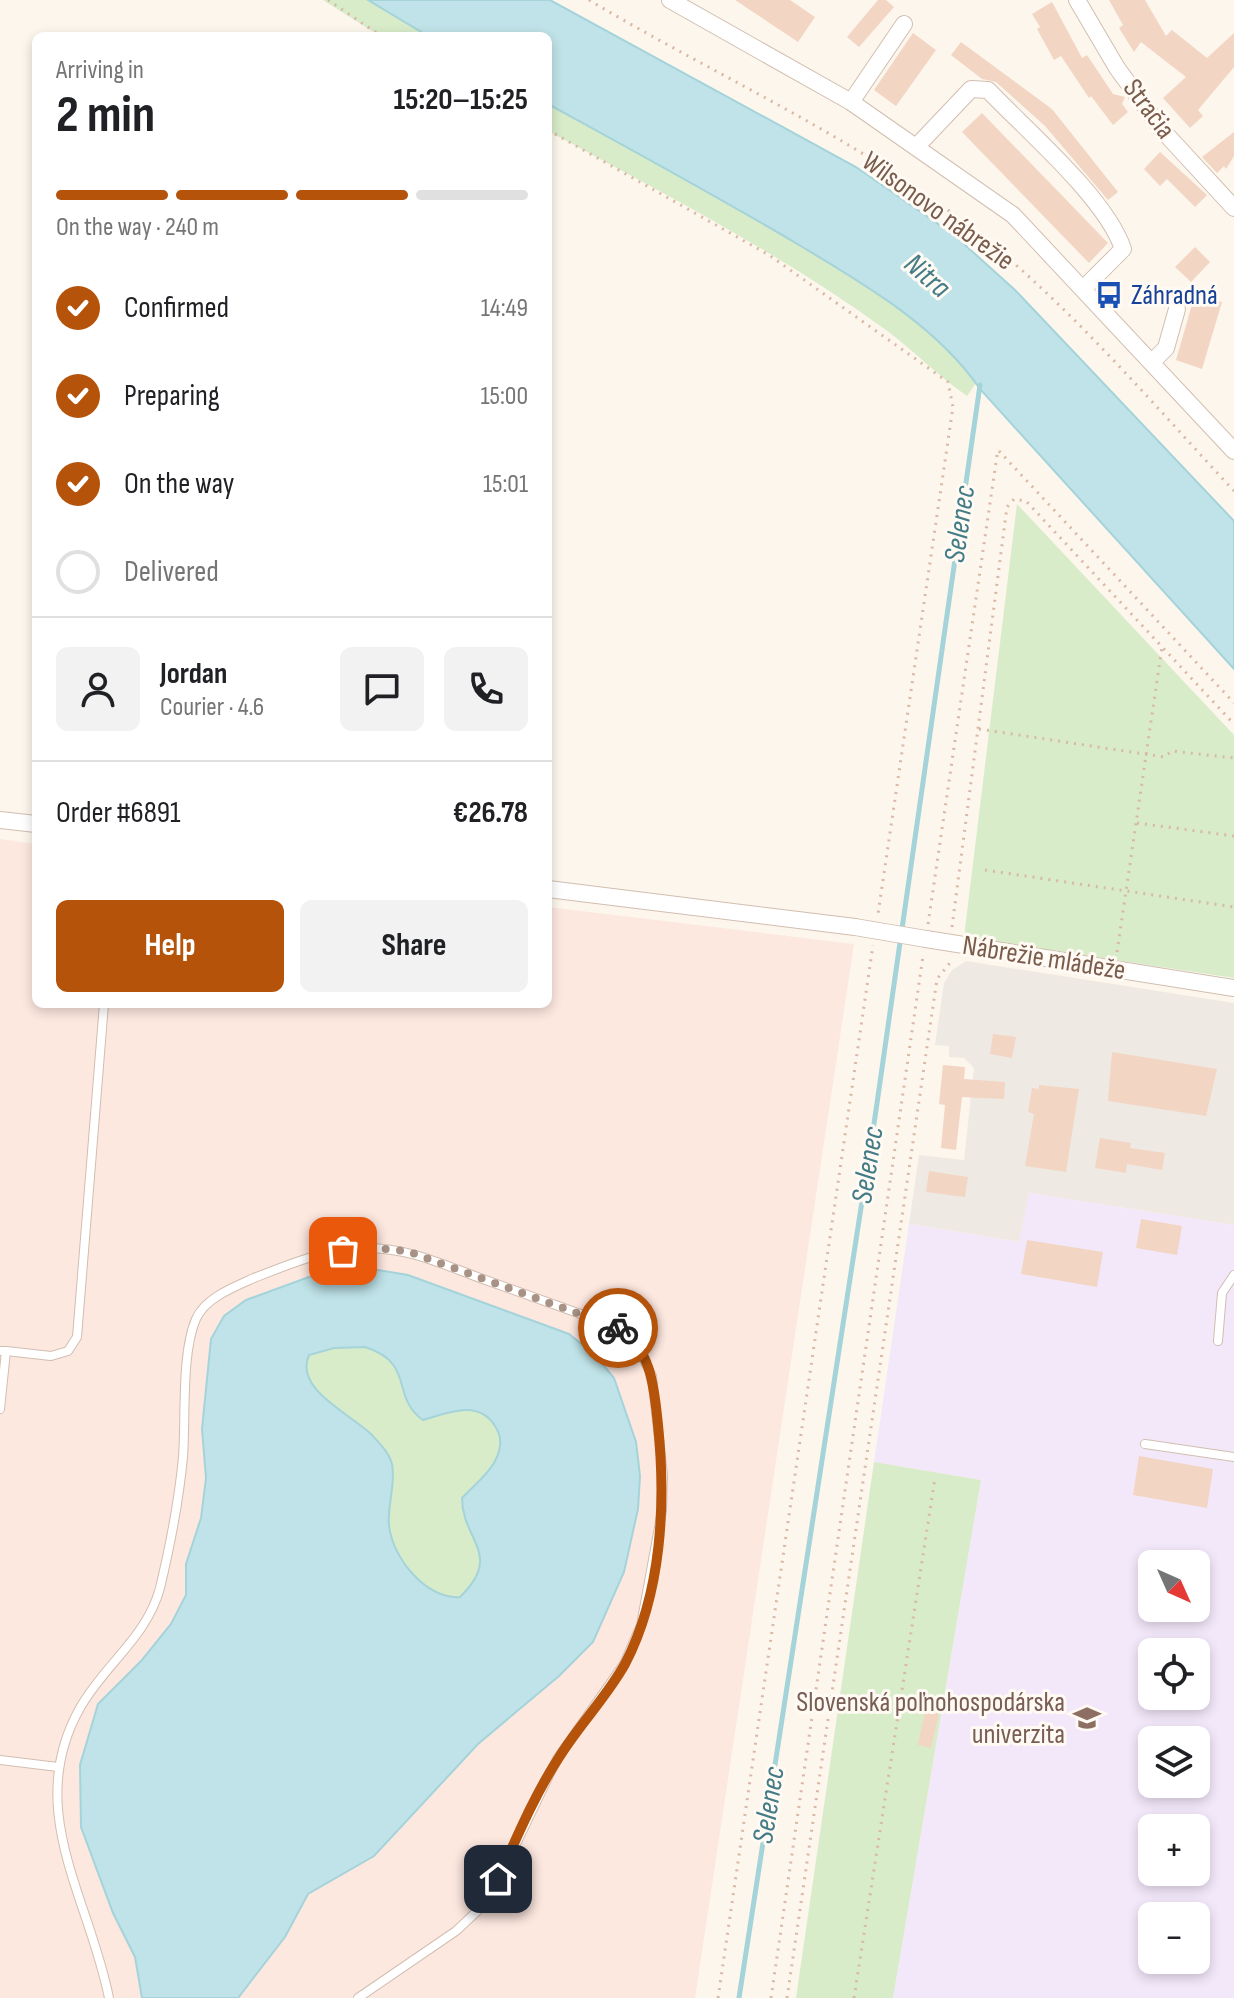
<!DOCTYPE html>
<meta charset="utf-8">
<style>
body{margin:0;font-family:"Sofia Sans Condensed",sans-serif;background:#f2f2f2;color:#202124;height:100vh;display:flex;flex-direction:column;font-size:30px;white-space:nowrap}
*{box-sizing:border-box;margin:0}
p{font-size:26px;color:#757577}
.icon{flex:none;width:44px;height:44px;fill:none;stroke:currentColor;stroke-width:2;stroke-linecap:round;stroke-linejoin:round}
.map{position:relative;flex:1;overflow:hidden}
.side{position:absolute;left:32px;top:32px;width:520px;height:976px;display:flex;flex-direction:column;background:#fff;border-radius:12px;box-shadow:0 4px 12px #0003}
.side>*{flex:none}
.needle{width:52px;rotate:135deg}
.controls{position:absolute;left:1138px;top:1550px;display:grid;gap:16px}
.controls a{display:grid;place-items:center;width:72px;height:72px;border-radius:12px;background:#fff;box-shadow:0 4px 12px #0003;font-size:40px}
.pin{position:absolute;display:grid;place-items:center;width:68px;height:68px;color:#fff;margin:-34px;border-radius:16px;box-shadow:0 4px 12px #0006}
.courier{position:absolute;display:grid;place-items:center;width:80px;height:80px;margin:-40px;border:6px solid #b45309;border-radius:50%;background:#fff;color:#222;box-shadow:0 2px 10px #0007}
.summary em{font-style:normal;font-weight:700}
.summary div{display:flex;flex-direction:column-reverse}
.summary{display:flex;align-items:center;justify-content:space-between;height:136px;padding:0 24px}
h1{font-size:52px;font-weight:700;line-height:60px}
.bar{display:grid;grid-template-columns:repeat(4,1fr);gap:12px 8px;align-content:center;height:96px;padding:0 24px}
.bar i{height:10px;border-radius:6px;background:#e0e0e0}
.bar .on{background:#b45309}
.bar p{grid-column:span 4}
.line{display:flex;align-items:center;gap:20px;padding:0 24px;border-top:2px solid #e0e0e0}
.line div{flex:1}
.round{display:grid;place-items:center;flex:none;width:84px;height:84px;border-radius:12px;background:#f2f2f2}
ol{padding:0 24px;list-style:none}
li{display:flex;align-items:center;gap:24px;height:88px}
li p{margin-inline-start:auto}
li .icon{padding:8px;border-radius:50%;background:#b45309;color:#fff;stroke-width:4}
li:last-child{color:#757577}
li i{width:44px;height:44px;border:4px solid #e0e0e0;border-radius:50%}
.cta{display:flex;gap:16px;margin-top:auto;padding:16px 24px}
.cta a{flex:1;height:92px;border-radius:12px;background:#b45309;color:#fff;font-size:32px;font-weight:700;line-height:92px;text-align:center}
.cta a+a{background:#f2f2f2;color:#202124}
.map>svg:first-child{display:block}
</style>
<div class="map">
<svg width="1234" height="1998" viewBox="0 0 1234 1998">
<rect width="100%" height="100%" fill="#fdf6ec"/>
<path fill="#fde8e0" d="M0,839L36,844V1004H548V907L854,944L695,1998H0Z"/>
<path fill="#efe9e4" d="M966,961L1234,1003V1225L1029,1193L1020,1242L909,1224L919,1155L964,1160L974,1068L964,1058L949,1057V1046L935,1045L944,983L952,970Z"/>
<path fill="#f3e8fa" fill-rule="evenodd" d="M1029,1193L1234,1225V1998H893L981,1480L874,1462L909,1224L1019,1242ZM1152,1564H1196V1608H1152ZM1152,1652H1196V1696H1152ZM1152,1740H1196V1784H1152ZM1152,1828H1196V1872H1152ZM1152,1916H1196V1960H1152Z"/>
<g fill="#d8ecc9">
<path d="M323,0H368L428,36H380Z"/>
<path d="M548,104C634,151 720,198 804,248C860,282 940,328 976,383L967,396C938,376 914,351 886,330C780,253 663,193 548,131Z"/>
<path d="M1017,504L1234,735V978L964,937Z"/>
<path d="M365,1347C416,1363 390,1397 422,1419C448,1413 478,1399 495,1426C503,1438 501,1449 495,1461C488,1475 472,1487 462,1498C462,1541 504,1554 460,1597C427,1600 394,1560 389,1528C385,1504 387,1476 387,1452C371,1435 313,1391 307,1379C302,1370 305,1364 309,1355L334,1348Z"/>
<path d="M874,1462L981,1480L893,1998H796Z"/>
</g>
<g fill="#bfe3e8" stroke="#a5d3da" stroke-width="2" fill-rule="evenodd">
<path d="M368,0H550L856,167L954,235L1015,290L1234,521V669L980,389C937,326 864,284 799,245C717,196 632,150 548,104V36H428Z"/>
<path d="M345,1270H378L408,1275L569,1334L596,1356L614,1378L636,1442L640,1476L638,1509L624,1572L593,1642L559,1676L478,1744L374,1856L308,1894L285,1937L238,1998H142L135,1957L113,1913L81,1827L80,1765L98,1704L142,1660L171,1624L186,1595V1564L201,1518L206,1478L202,1429L211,1339L224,1316L246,1300L309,1277ZM365,1347C416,1363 390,1397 423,1420C448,1413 478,1399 495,1426C503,1438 501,1449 495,1461C488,1475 472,1487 462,1498C462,1541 504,1554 460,1597C427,1600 392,1558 389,1525C387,1506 396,1483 392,1464C389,1452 379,1443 371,1434C349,1413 294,1389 309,1355L334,1348Z"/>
</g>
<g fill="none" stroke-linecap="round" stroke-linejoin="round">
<path stroke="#a5d3da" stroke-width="5" d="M739,1998L875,1117L980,385"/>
</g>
<g fill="#f3d5c3">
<path d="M735,0H790L815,17L798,42Z"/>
<path d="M878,0H886L894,7L859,47L847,37Z"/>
<path d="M1109,0H1145L1166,36L1172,30L1207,58L1234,33V67L1198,110L1203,116L1190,128L1163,98L1186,77L1141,42L1134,52L1119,28L1123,25Z"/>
<path d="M1052,2L1082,58L1087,55L1113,94L1125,97L1122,104L1128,112L1113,125L1091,96L1089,98L1061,56L1054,60L1037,29L1040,27L1032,14Z"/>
<path d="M913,33L936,50L896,106L874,90Z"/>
<path d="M961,42L1052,109L1118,192L1108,200L1045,126L996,82L982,79L951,55Z"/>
<path d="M982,113L1108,243L1089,263L962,132Z"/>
<path d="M1234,132V156L1226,169L1224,166L1217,173L1202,157Z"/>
<path d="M1160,152L1207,195L1195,207L1167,179L1160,186L1144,169Z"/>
<path d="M1195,247L1210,262L1191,282L1175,267Z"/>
<path d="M1195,294L1222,302L1202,369L1176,360Z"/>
<path d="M993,1034L1016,1037L1012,1058L990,1054Z"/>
<path d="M1112,1052L1217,1069L1206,1116L1108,1101Z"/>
<path d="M943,1065L965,1067L964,1079L1005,1082L1004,1099L962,1097L956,1150L941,1148L945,1105L939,1104Z"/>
<path d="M1039,1085L1079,1089L1066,1172L1025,1166L1034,1114L1028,1112L1032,1088L1039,1089Z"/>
<path d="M1100,1138L1131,1143L1130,1148L1165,1153L1162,1170L1127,1164L1126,1173L1095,1168Z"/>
<path d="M929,1171L968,1177L965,1197L926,1192Z"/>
<path d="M1141,1219L1182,1226L1177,1255L1136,1248Z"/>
<path d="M1027,1240L1103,1252L1097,1287L1021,1274Z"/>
<path d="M1139,1456L1213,1469L1207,1508L1133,1495Z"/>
<path d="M925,1711L939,1713L931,1748L918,1745Z"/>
</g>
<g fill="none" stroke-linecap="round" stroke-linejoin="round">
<g stroke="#d1beb0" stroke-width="10">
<g id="service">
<path d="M1218,1341L1222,1293L1234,1275"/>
<path d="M0,1351H6L0,1409"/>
<path d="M6,1351L51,1356L68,1351L77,1337L104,1004"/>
<path d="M1145,1444L1234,1457"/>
<path d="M0,1760L58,1767"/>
<path d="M109,1998C89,1897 23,1809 80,1708C104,1665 147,1637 160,1588C170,1546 179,1500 183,1457C186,1418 181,1353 196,1319C205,1298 234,1287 254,1278C287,1265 328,1248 364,1248C406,1247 442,1264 480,1278C526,1294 571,1311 617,1327L632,1337L652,1376L663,1475L662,1511L641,1625L624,1664L557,1759L489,1900L456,1931L358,1998"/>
</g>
</g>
<g stroke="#d1beb0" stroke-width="18">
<g id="minor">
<path d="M670,0L851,102L1013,215L1234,451"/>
<path d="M1077,0L1117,68L1164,132L1234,208"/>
<path d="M851,102L904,24"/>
<path d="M917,146L971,89L988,90C1027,131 1106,198 1123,249L1084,288"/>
<path d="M1152,362L1166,348L1177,309"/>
<path d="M0,820L36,824"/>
<path d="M548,889L855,927"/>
<path d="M926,939L1234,988"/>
</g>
</g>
<g stroke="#d9b8a5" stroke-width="3" stroke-dasharray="2 6" stroke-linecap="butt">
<path d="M328,0L381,36"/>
<path d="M589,0C718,77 860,139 978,233C1073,309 1152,403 1234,491"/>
<path d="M548,130L769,255L948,382L953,407L878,914"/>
<path d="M999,451L1234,703"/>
<path d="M979,729L1164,757L1172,751L1234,758"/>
<path d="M1137,823L1234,836"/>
<path d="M985,870L1234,907"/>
<path d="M928,924L998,449"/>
<path d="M952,927L1007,507L1014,499L1026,501L1234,724"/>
<path d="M1117,952L1162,647"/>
<path d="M718,1998L873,945"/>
<path d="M771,1998L923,956"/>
<path d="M787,1998L937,979L953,959"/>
<path d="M854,1998L935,1478"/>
</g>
<use href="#service" stroke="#fff" stroke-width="8"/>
<use href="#minor" stroke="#fff" stroke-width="16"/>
<g stroke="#d1beb0" stroke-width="18" stroke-linecap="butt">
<path id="minor-bridge" d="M855,927L926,939"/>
</g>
<use href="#minor-bridge" stroke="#fff" stroke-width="16"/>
</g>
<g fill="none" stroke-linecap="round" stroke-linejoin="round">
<path stroke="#a89285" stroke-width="8" stroke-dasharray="0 14.4" d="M343,1251L362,1247L407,1251L618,1328"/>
<path stroke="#b45309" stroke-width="10" d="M498,1879C516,1839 534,1796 558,1759C578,1726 606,1698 625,1664C662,1593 666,1503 658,1425C654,1387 652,1350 618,1328"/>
</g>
<defs>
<g id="bus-bare" transform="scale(2.16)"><path d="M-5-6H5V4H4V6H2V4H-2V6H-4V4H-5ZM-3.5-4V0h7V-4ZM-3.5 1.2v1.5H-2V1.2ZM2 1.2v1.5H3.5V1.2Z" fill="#1a4fb4" stroke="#fffaf3" stroke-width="2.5" paint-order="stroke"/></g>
<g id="university-bare" transform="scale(2.16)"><path d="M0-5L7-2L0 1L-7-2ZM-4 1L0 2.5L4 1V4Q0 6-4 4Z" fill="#8d6e63" stroke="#fffaf3" stroke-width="2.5" paint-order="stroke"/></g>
</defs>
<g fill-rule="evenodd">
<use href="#bus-bare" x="1109" y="295"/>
<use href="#university-bare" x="1087" y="1718"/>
</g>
<g text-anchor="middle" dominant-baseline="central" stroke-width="6" stroke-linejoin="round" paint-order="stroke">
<g font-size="28" fill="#7a5c4d" stroke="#fffaf3">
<text transform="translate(1149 109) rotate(53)">Stračia</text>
<text transform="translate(938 211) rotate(36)">Wilsonovo nábrežie</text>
<text transform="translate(1044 958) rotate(9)">Nábrežie mládeže</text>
</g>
<g font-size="28" fill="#164399" stroke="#fffaf3" text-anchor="start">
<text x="1131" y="295">Záhradná</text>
</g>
<g font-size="28" fill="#785e54" stroke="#fffaf3" text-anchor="end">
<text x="1065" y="1702">Slovenská poľnohospodárska<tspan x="1065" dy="32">univerzita</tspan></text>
</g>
<g font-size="30" font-style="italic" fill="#437c86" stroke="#fffaf3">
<text transform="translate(927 276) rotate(41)">Nitra</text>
<text transform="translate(960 524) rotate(-82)">Selenec</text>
<text transform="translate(868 1165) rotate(-81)">Selenec</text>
<text transform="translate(769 1805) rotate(-81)">Selenec</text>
</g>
</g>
</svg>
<div class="controls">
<a><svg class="needle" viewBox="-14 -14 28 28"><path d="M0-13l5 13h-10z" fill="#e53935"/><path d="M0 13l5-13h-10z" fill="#757577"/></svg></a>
<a><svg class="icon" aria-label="locate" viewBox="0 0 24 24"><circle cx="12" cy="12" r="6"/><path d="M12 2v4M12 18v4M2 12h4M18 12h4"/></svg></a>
<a><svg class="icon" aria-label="layers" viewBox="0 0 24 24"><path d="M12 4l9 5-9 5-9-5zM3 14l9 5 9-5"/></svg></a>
<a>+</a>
<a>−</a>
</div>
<div class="pin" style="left:343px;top:1251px;background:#ea580c"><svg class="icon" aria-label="bag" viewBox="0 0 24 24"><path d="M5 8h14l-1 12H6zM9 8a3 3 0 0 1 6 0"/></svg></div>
<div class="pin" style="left:498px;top:1879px;background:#1f2937"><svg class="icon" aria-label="home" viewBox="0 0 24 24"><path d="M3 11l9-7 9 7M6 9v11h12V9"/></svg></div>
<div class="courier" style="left:618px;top:1328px"><svg class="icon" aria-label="bike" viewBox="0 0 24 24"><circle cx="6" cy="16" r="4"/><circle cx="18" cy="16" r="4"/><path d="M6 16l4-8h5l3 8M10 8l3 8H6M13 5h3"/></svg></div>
<section class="side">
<div class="summary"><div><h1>2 min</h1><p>Arriving in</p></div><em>15:20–15:25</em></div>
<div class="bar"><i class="on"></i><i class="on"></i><i class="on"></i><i></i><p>On the way · 240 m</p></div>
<ol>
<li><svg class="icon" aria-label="check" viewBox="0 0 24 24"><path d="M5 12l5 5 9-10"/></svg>Confirmed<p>14:49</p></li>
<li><svg class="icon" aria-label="check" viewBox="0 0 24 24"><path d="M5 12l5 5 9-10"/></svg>Preparing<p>15:00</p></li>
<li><svg class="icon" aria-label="check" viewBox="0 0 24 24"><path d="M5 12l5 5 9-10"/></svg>On the way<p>15:01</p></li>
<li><i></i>Delivered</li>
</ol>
<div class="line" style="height:144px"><a class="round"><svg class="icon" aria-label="person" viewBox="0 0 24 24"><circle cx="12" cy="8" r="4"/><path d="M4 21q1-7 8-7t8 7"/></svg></a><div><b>Jordan</b><p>Courier · 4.6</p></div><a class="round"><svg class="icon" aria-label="chat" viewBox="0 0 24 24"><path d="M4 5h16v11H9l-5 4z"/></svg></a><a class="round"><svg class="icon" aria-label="phone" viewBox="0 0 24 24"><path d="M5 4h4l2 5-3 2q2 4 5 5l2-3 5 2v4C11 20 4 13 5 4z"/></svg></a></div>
<div class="line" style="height:104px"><div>Order #6891</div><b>€26.78</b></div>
<div class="cta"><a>Help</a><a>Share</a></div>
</section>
</div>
